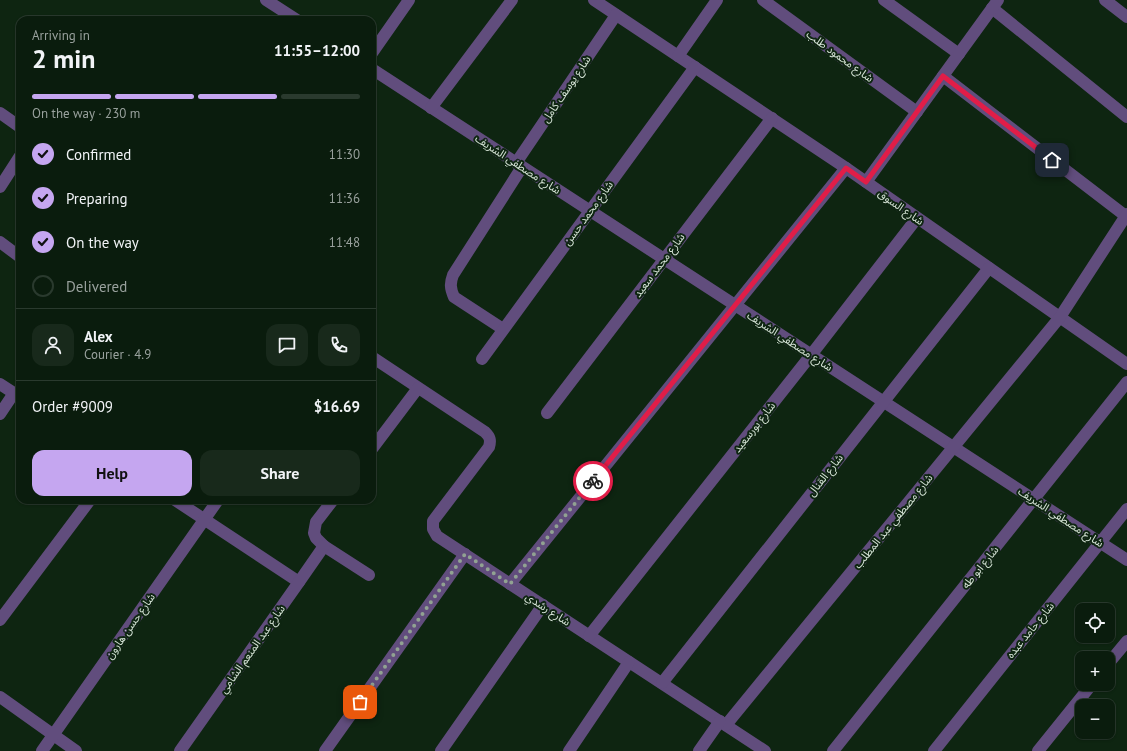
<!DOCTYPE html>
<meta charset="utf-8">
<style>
body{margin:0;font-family:"PT Sans","Noto Sans Arabic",sans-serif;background:#18291b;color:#f1f3f6;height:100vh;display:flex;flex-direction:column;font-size:15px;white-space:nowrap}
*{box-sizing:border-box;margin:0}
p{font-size:13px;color:#99a19d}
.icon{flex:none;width:22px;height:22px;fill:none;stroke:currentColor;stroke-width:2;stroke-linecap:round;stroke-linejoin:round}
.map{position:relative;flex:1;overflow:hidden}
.sheet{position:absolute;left:16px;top:16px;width:360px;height:488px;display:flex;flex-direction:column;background:#0a1c0d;border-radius:12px;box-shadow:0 1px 3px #0004,0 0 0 1px #2a3a2e}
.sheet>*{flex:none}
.fabs{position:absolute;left:1075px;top:603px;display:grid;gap:8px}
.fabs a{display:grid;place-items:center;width:40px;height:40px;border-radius:8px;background:#0a1c0d;box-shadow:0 1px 3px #0004,0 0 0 1px #2a3a2e;font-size:20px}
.pin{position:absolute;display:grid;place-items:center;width:34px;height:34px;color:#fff;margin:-17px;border-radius:8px;box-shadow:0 2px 6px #0006}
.courier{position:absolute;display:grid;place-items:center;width:40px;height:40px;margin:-20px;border:3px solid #e11d48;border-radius:50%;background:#fff;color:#222;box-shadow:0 1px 5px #0007}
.overview em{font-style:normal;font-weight:800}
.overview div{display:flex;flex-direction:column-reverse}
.overview{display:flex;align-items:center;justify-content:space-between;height:68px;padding:0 16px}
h1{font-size:26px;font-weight:800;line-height:30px}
.bar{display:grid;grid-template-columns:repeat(4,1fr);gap:6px 4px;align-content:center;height:48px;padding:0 16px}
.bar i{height:5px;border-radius:3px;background:#2a3a2e}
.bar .selected{background:#c5a6f0}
.bar p{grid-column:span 4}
.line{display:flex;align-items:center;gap:10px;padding:0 16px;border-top:1px solid #2a3a2e}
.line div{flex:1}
.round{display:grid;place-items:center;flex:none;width:42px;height:42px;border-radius:12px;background:#18291b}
ol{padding:0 16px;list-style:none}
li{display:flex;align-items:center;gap:12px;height:44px}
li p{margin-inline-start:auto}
li .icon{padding:4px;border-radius:50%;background:#c5a6f0;color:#111;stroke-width:4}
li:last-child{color:#99a19d}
li i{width:22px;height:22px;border:2px solid #2a3a2e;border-radius:50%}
.action{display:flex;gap:8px;margin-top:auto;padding:8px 16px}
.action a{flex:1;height:46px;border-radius:12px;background:#c5a6f0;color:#111;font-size:16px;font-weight:800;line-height:46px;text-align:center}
.action a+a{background:#18291b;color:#f1f3f6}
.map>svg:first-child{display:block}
</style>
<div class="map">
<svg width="1127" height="751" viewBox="0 0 1127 751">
<rect width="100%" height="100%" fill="#0e2511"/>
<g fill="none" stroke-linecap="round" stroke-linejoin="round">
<g stroke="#614d7d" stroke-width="12">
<path d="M266,0L297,20"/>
<path d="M594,0L846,168L1127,364"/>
<path d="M763,0L917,112"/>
<path d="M884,0L959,54"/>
<path d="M1105,0L1127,17"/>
<path d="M992,8L1127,117"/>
<path d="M372,53L409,0"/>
<path d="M678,56L717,0"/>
<path d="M372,69L1127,560"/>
<path d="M943,76L1127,217"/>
<path d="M431,108L512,0"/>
<path d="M0,113L20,127"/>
<path d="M516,163L616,15"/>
<path d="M866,182L998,0"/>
<path d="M0,187L20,156"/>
<path d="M0,242L20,257"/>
<path d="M503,329L454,297C450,288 450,283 453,275L522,167"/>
<path d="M372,357L485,432C490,437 491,440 489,447L433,521V529L437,536L765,751"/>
<path d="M482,359L695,67"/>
<path d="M0,384L20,397"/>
<path d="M547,413L772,118"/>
<path d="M0,414L14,393"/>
<path d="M372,449L418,388"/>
<path d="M175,500L299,582"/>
<path d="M333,500L316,522L314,533L316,538L324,546L369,575"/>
<path d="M510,584L846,168"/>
<path d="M0,620L90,500"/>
<path d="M589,636L811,355L917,218"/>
<path d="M1108,664L1127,641"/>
<path d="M662,683L989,268"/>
<path d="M0,697L76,751"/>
<path d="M726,725L1060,317L1127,214"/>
<path d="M42,751L218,500"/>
<path d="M180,751L299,582L324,546"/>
<path d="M325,751L465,554"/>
<path d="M441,751L543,605"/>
<path d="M569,751L629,662"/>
<path d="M699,751L720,721"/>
<path d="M833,751L1127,382"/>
<path d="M934,751L1127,509"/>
<path d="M1038,751L1092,684"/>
</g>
</g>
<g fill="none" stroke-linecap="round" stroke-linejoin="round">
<path stroke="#91a292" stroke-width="4" stroke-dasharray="0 7.2" d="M360,702L465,554L510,584L593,481"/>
<path stroke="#e11d48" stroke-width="5" d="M593,481L846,168L866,182L943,76L1052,160"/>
</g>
<g text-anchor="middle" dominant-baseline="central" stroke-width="4" stroke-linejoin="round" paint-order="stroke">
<g font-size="11" fill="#d7e5d8" stroke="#0e2511">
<text transform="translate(840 56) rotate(36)">شارع محمود طلب</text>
<text transform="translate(566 89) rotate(-56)">شارع يوسف كامل</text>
<text transform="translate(518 164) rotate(33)">شارع مصطفي الشريف</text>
<text transform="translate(901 207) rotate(35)">شارع السوق</text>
<text transform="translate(588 213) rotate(-54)">شارع محمد حسن</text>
<text transform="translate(659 265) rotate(-53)">شارع محمد سعيد</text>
<text transform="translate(790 341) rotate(33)">شارع مصطفي الشريف</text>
<text transform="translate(754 427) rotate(-52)">شارع بورسعيد</text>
<text transform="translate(825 475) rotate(-52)">شارع القنال</text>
<text transform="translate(1061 517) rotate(33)">شارع مصطفي الشريف</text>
<text transform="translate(893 521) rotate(-51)">شارع مصطفي عبد المطلب</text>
<text transform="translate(980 567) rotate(-51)">شارع ابو طه</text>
<text transform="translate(548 609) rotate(33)">شارع رشدي</text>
<text transform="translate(130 626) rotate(-55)">شارع حسن هارون</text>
<text transform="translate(1030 630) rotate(-51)">شارع حامد عبده</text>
<text transform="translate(252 649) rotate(-55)">شارع عبد المنعم الشامي</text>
</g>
</g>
</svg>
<div class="fabs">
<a><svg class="icon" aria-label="locate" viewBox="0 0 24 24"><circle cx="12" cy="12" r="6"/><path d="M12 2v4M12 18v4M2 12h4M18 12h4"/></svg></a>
<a>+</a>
<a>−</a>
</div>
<div class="pin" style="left:360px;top:702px;background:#ea580c"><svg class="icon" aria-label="bag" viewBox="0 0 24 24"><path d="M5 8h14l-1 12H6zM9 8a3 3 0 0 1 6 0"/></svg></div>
<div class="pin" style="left:1052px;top:160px;background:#1f2937"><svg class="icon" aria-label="home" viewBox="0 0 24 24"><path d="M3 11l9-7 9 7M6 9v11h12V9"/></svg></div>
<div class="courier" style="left:593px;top:481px"><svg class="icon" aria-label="bike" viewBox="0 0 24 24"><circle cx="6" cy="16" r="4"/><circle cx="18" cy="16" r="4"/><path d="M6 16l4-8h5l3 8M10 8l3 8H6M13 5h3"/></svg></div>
<section class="sheet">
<div class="overview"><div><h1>2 min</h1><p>Arriving in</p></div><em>11:55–12:00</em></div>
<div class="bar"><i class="selected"></i><i class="selected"></i><i class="selected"></i><i></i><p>On the way · 230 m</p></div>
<ol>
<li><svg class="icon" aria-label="check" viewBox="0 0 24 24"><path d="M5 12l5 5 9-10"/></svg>Confirmed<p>11:30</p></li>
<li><svg class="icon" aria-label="check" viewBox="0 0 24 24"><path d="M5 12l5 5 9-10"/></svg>Preparing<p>11:36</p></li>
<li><svg class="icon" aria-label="check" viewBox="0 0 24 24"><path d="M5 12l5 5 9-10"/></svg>On the way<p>11:48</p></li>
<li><i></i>Delivered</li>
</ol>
<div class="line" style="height:72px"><a class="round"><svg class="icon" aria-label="person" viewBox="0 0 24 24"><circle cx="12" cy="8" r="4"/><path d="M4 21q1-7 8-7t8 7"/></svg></a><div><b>Alex</b><p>Courier · 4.9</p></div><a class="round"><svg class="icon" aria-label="chat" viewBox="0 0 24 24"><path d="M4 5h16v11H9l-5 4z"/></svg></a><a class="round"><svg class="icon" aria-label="phone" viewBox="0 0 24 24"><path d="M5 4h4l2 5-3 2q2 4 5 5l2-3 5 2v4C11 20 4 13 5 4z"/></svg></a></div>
<div class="line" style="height:52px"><div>Order #9009</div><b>$16.69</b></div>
<div class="action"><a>Help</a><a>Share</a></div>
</section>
</div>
